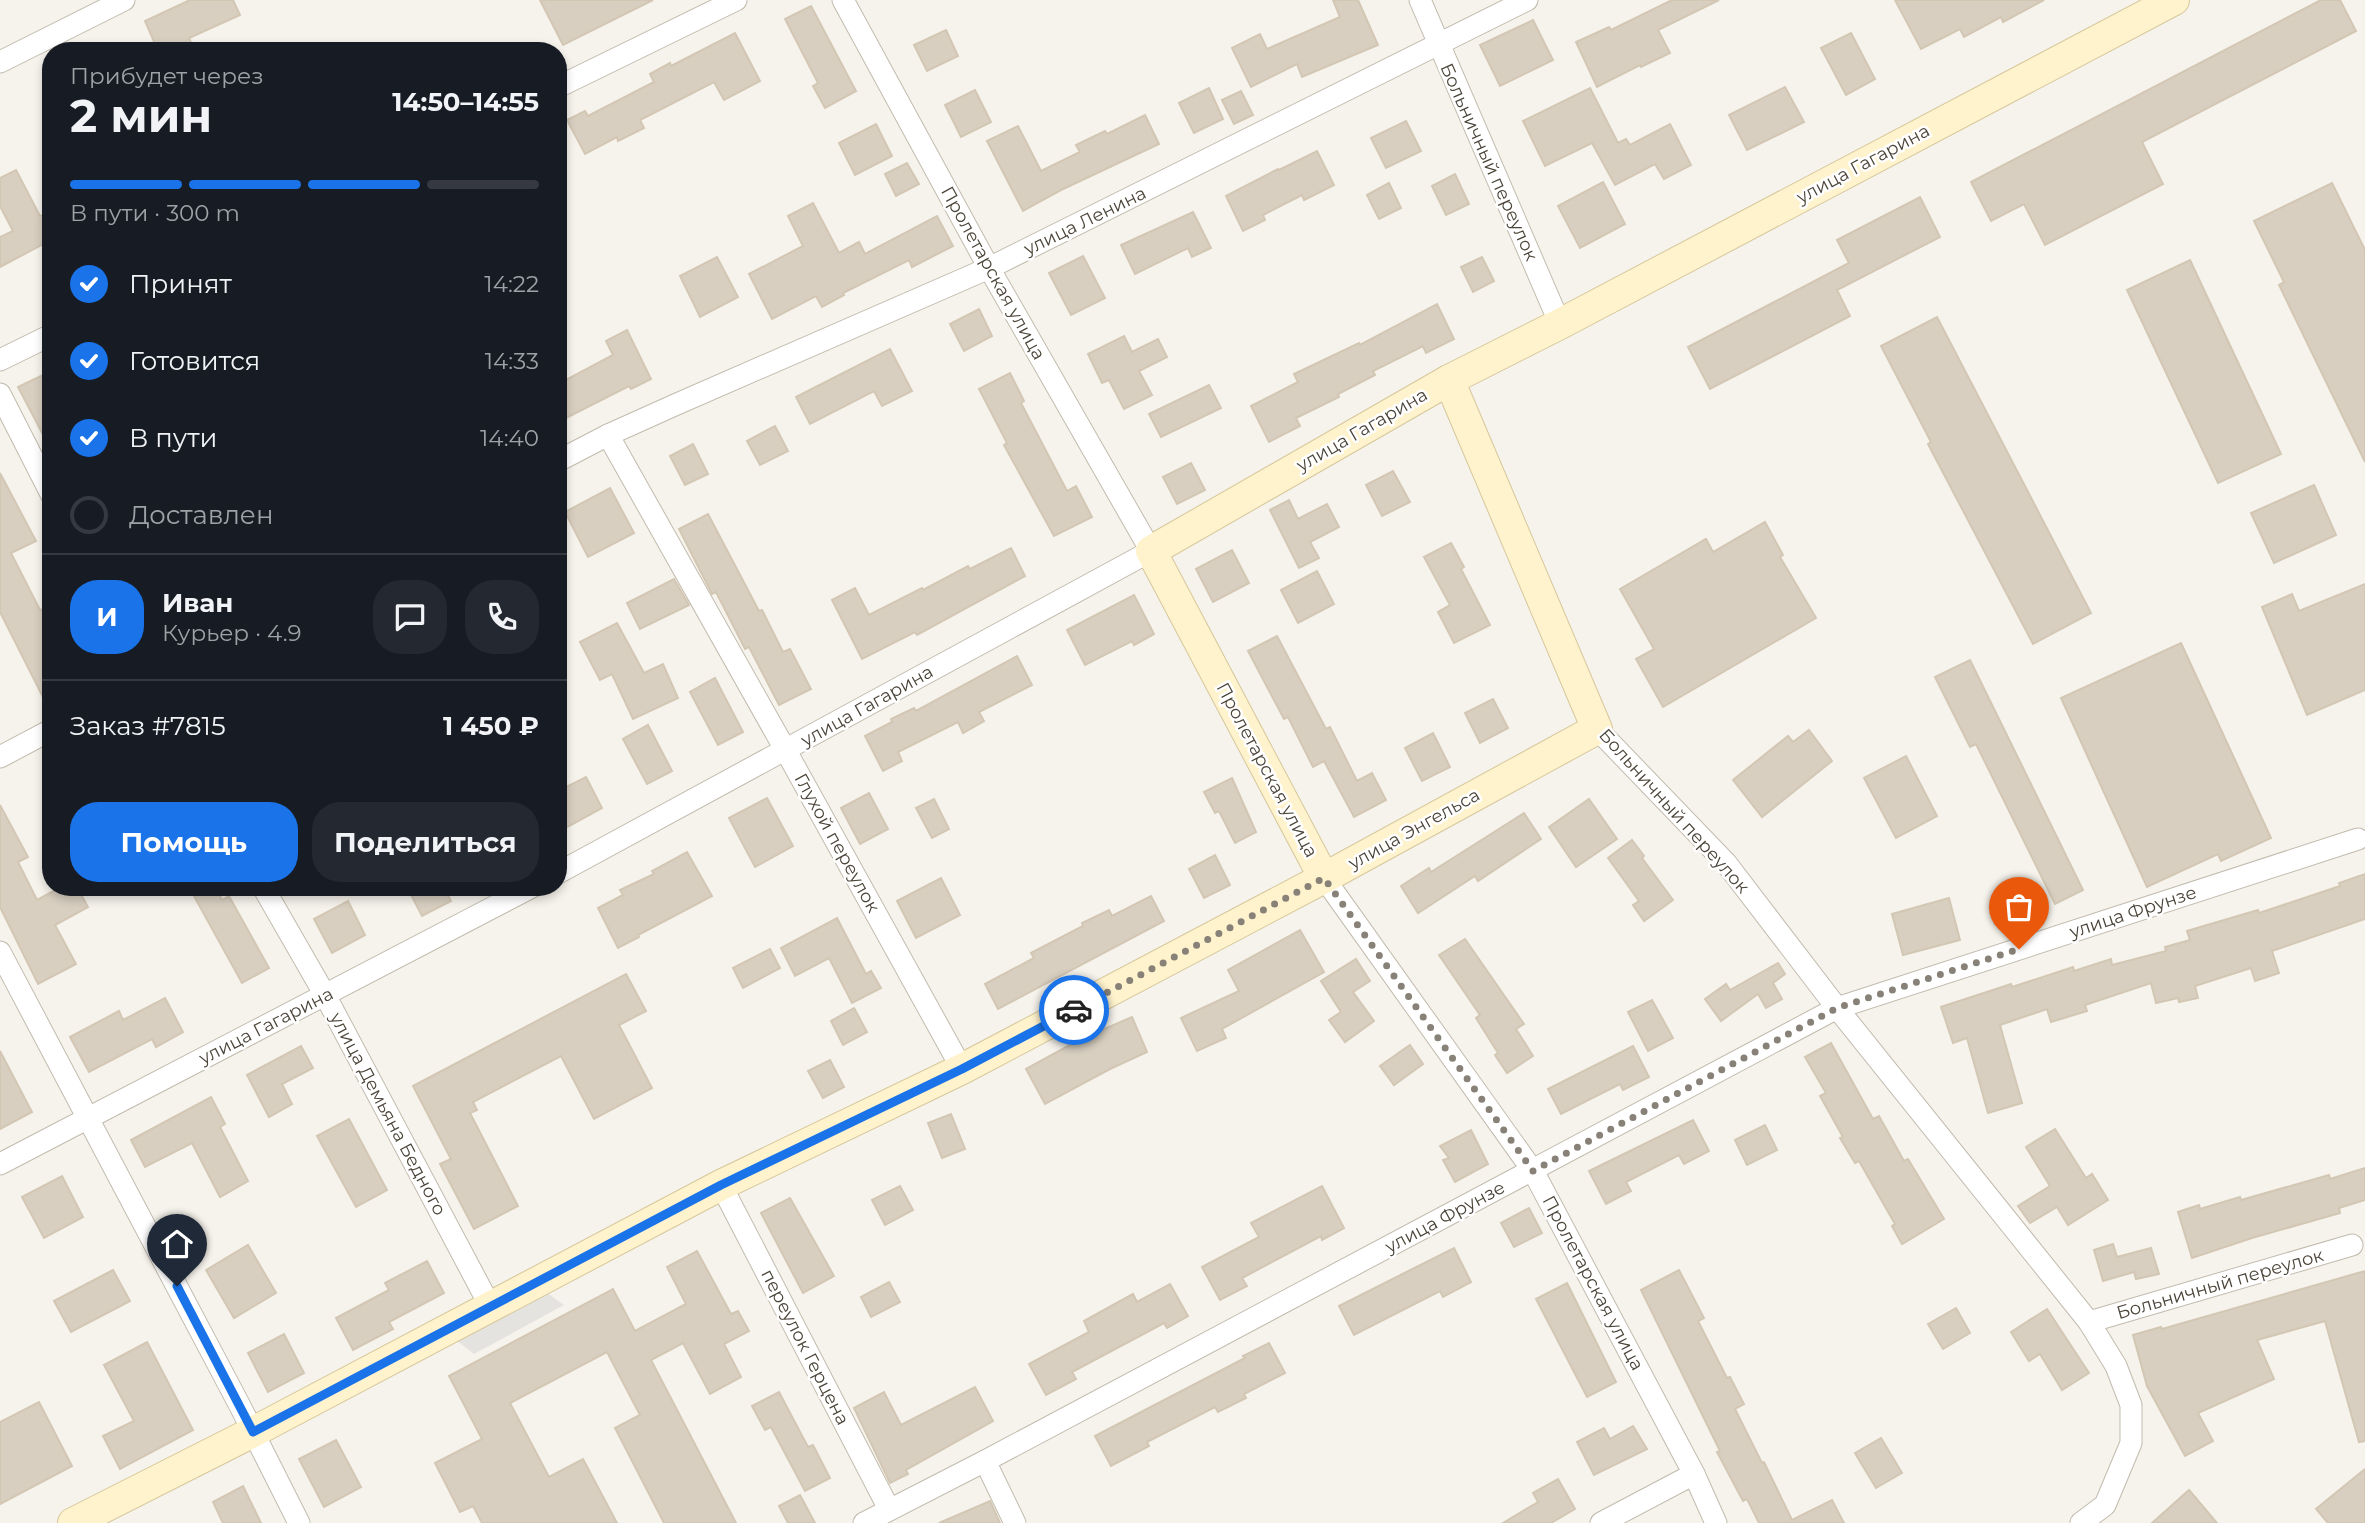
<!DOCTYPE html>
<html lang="ru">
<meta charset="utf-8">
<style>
body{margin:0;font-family:Montserrat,sans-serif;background:#242831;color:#f1f3f6;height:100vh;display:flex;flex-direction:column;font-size:26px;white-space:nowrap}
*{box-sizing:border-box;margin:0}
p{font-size:23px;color:#9ea1a6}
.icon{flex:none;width:38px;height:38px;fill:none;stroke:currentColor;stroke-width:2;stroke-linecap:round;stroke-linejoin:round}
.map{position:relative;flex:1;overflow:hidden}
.panel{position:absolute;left:42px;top:42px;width:525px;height:854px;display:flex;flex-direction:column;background:#171b24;border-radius:28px;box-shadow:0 4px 10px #0003}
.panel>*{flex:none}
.pin{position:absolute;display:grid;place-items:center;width:60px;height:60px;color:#fff;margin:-72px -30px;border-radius:50% 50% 50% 0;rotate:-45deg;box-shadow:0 0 7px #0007}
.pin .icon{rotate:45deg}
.courier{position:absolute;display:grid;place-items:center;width:70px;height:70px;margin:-35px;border:5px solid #1a73e8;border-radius:50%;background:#fff;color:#222;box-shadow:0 2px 9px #0007}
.overview em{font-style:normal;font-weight:700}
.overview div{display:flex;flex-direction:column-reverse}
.overview{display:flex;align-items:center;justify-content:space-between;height:119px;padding:0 28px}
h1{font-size:46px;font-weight:700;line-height:52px}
.bar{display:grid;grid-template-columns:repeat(4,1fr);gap:10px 7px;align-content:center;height:84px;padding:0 28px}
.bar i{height:9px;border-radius:5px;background:#363941}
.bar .selected{background:#1a73e8}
.bar p{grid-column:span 4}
.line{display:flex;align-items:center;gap:18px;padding:0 28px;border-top:2px solid #363941}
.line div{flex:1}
.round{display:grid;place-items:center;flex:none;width:74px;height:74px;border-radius:28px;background:#242831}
ol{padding:0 28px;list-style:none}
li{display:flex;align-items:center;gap:21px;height:77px}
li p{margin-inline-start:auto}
li .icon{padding:7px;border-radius:50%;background:#1a73e8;color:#fff;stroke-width:4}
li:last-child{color:#9ea1a6}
li i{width:38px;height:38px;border:4px solid #363941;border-radius:50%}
.action{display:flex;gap:14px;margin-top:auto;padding:14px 28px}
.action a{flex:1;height:80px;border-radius:28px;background:#1a73e8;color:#fff;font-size:28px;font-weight:700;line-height:80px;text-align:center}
.action a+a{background:#242831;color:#f1f3f6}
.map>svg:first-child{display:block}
</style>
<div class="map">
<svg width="2365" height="1523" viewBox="0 0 2365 1523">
<rect width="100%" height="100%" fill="#f6f3ec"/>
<path fill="#e5e3e0" d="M546,1292L564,1305L474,1354L456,1340Z"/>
<g fill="#d8cfc1" stroke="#d3c7b4" stroke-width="2">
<path d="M190,0H233L240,15L189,38L192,45L179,51H158L145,21Z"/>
<path d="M540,0H653L563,45Z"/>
<path d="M1333,0H1358L1378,45L1302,77L1297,64L1251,87L1232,48L1260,34L1267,49L1340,17Z"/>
<path d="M1672,0H1719L1658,30L1670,53L1641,67L1640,65L1597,87L1576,42L1609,27L1611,30Z"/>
<path d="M1895,0H2044L2003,22L2001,17L1964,37L1960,29L1921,49Z"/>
<path d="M2321,0H2340L2356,31L2142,142L2163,184L2045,245L2024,204L1991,221L1971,182Z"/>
<path d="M811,6L856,91L825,108L813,86L818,83L785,19Z"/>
<path d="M1533,20L1553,60L1500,86L1480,45Z"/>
<path d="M946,30L958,56L927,71L914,45Z"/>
<path d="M735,33L760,81L724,100L714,82L640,120L644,128L618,141L617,137L585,154L567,120L585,111L588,116L654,82L650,74L670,63L671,66Z"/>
<path d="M1851,33L1875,79L1846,95L1821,48Z"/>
<path d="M1785,87L1804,122L1747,150L1729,115Z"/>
<path d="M1209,88L1223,119L1194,133L1179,103Z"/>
<path d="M1590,88L1618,143L1626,139L1630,145L1670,124L1691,165L1664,179L1655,164L1615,185L1592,143L1545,166L1523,121Z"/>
<path d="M975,90L991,122L961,137L945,105Z"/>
<path d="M1241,91L1253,115L1234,124L1222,100Z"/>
<path d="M1145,115L1159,144L1061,190L1023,211L987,141L1018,126L1041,171L1080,152L1076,145L1105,131L1107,134Z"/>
<path d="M1406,121L1421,151L1386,168L1371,138Z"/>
<path d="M876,124L892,156L855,175L839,143Z"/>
<path d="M1317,151L1334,185L1304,200L1302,195L1263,215L1265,220L1243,231L1226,196L1278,169L1279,170Z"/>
<path d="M907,163L919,184L896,196L885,174Z"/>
<path d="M16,170L40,216L43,215L51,229V240L0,267V237L13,231L0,206V178Z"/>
<path d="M1455,174L1469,204L1446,215L1432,186Z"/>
<path d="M1603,182L1625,224L1580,248L1558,206Z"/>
<path d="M1389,183L1401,208L1379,219L1367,195Z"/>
<path d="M2332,183L2365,250V462L2279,285L2284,282L2254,221Z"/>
<path d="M1920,197L1940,237L1837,290L1850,316L1710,389L1688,347L1849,263L1837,240Z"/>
<path d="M813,203L839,253L859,242L865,254L937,216L953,246L912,267L909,260L843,293L844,295L822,307L816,296L772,319L749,274L803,246L788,216Z"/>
<path d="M1193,212L1211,248L1192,257L1188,248L1135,274L1121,245Z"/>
<path d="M1083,256L1105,298L1071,315L1049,273Z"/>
<path d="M717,257L738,297L700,317L680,276Z"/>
<path d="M1482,257L1494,281L1473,292L1461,267Z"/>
<path d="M2190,260L2281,454L2218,483L2127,290Z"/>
<path d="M1437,304L1454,339L1426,353L1423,346L1373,371L1375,375L1338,394L1339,397L1296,418L1300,426L1269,442L1251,406L1298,382L1294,374L1359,343L1360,345Z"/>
<path d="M979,309L992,336L964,351L950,324Z"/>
<path d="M1937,317L2091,613L2033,644L1928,444L1931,442L1881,346Z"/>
<path d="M627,330L651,379L631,389L629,386L558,422V384L613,355L606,341Z"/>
<path d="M1124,336L1132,352L1158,339L1167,357L1139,371L1152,395L1124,409L1109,380L1102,383L1088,354Z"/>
<path d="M890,349L912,391L882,406L874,391L810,424L796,397Z"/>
<path d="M51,371V450L18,387Z"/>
<path d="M1010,373L1024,401L1021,403L1067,491L1076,486L1092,517L1054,536L1004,445L1007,443L979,389Z"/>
<path d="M1209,385L1221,408L1161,437L1149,414Z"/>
<path d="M775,426L788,451L760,465L747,441Z"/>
<path d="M693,444L708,474L685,485L670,456Z"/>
<path d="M1191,463L1205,490L1177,504L1163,477Z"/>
<path d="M1393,471L1410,502L1382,516L1366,485Z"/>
<path d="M0,473L36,541L11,553L40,610L43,609L51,624V713L0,612Z"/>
<path d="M2314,485L2336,535L2274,563L2251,513Z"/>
<path d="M610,488L634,533L588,557L565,512Z"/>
<path d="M1289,500L1298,519L1327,504L1339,527L1310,542L1319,558L1299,568L1270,510Z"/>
<path d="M708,514L759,611L762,610L783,652L790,649L811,689L779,705L749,647L745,649L716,592L712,594L679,529Z"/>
<path d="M1765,522L1783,555L1780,557L1816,618L1663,707L1636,659L1654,649L1620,589L1706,539L1713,552Z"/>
<path d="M1451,543L1464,567L1461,569L1490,625L1454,643L1438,612L1450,605L1424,557Z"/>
<path d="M1011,548L1025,576L917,635L915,632L862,659L832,600L855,588L869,615L922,588L923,590L968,566L970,569Z"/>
<path d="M1232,550L1249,583L1213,602L1196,569Z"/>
<path d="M1317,571L1334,604L1298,623L1281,590Z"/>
<path d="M674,579L689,605L640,629L627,603Z"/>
<path d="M2365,584V690L2307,715L2262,607L2292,594L2299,611Z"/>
<path d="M1134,595L1154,634L1134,645L1132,641L1085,665L1067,630Z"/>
<path d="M617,623L644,673L663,664L678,698L633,719L612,674L600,680L580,642Z"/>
<path d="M1277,636L1326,729L1330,727L1357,781L1372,773L1386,800L1354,817L1324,761L1313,767L1288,717L1284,719L1248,651Z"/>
<path d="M2181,643L2271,838L2221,861L2218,854L2147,887L2061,698Z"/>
<path d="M1017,656L1032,685L979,712L984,721L963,733L958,722L898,752L902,761L883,771L865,736L892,722L891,719L914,708L916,711Z"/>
<path d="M1970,660L2083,890L2055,904L1976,744L1970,747L1935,677Z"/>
<path d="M715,678L743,732L718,745L690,692Z"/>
<path d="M1493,699L1508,728L1480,743L1465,713Z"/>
<path d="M648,725L672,771L647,784L623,739Z"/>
<path d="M1809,730L1832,761L1762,817L1733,780L1788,736L1793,742Z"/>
<path d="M1433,733L1450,767L1422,781L1405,748Z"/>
<path d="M1906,756L1937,816L1896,838L1864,778Z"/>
<path d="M586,777L602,808L558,832V791Z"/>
<path d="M1232,778L1256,832L1235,843L1219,811L1215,813L1204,792Z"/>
<path d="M869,793L888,829L860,844L841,808Z"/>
<path d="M767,798L793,846L755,867L729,818Z"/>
<path d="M934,799L949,829L932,838L916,808Z"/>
<path d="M1589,799L1617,839L1576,867L1549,827Z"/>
<path d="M0,805L28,857L18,862L37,900L61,887H77L88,907L55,925L76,964L38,984L0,907Z"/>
<path d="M1524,813L1541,839L1478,881L1475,876L1418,913L1401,886L1429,868L1431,872Z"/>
<path d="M1632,840L1644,856L1642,858L1673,900L1644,921L1633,905L1639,901L1608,858Z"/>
<path d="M687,852L712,896L638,935L639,937L618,948L598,908L623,895L620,890L654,874L652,871Z"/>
<path d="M1215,855L1230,885L1204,898L1189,869Z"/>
<path d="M2365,874V919L2272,951L2279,973L2255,981L2251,968L2195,986L2198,998L2179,1002L2178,998L2156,1003L2151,983L2085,1005L2087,1011L2051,1022L2047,1009L2000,1025L2022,1103L1988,1113L1967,1038L1953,1043L1941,1007L2011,984L2012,987L2073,967L2074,971L2111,959L2112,965L2166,951L2165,947L2190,940L2187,931L2258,910L2259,913L2340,886L2339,883Z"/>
<path d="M941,878L960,915L916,938L897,901Z"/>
<path d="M189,887H215L222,900L229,896L269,968L242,983Z"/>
<path d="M407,887H444L451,901L422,916Z"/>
<path d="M1151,896L1164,921L998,1009L985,984L1034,958L1031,953L1083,926L1082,923L1109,910L1112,916Z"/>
<path d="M1949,898L1960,940L1903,955L1892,914Z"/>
<path d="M348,901L365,935L332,953L314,919Z"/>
<path d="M837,918L866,974L871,971L881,988L852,1003L829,958L795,976L781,948Z"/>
<path d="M1300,930L1324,972L1222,1029L1226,1038L1197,1051L1181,1018L1239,991L1228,970Z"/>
<path d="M1465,939L1524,1024L1516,1029L1533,1056L1507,1073L1495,1055L1498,1053L1476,1018L1480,1015L1439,955Z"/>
<path d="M770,949L780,968L743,988L733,968Z"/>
<path d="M1356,959L1370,981L1353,992L1374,1021L1345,1042L1329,1020L1341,1012L1321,981Z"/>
<path d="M1778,963L1785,974L1773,983L1782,999L1766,1008L1758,994L1721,1021L1705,999L1726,984L1730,990Z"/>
<path d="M626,974L646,1011L619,1025L652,1088L594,1119L561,1056L473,1102L477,1110L470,1113L518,1206L474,1229L440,1164L451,1159L413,1086Z"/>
<path d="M165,998L183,1032L156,1047L152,1039L89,1072L70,1037L119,1011L123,1020Z"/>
<path d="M1652,1000L1673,1038L1648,1051L1628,1012Z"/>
<path d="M854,1008L867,1032L843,1045L831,1021Z"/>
<path d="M1132,1017L1147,1052L1110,1069L1045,1104L1026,1069L1079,1040Z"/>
<path d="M1831,1043L1873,1119L1879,1116L1904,1161L1908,1159L1944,1219L1902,1244L1892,1226L1895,1224L1859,1161L1855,1163L1840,1138L1843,1137L1820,1096L1826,1093L1805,1057Z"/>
<path d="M1410,1045L1423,1064L1394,1085L1380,1066Z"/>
<path d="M301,1046L313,1068L282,1084L292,1104L269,1117L247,1075Z"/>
<path d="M1633,1046L1649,1077L1623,1090L1620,1084L1561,1114L1548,1089Z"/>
<path d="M0,1051L32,1112L0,1129Z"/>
<path d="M830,1060L844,1087L823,1098L808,1071Z"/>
<path d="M211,1097L225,1124L220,1127L248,1181L220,1197L192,1143L145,1167L131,1140Z"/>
<path d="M951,1114L965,1149L942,1158L928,1123Z"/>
<path d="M349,1119L387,1190L356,1207L317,1136Z"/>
<path d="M1693,1120L1709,1151L1684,1164L1679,1155L1626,1182L1631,1191L1606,1204L1589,1171Z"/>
<path d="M1765,1125L1777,1150L1747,1165L1735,1140Z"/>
<path d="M2055,1129L2086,1178L2092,1174L2108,1200L2068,1225L2057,1207L2030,1223L2018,1206L2050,1186L2026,1147Z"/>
<path d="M1471,1130L1488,1164L1455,1182L1443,1160L1449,1158L1440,1146Z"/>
<path d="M2365,1168V1200L2339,1208L2340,1213L2252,1238L2192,1258L2178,1212L2199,1205L2200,1209L2240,1197L2241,1200L2329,1175L2330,1179Z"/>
<path d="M62,1176L83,1217L44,1238L22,1197Z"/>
<path d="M900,1186L913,1210L885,1225L872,1200Z"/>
<path d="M1322,1186L1344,1228L1322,1240L1321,1236L1242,1278L1247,1286L1220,1300L1202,1267L1259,1237L1251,1223Z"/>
<path d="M790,1198L834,1276L803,1293L761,1213Z"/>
<path d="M1529,1208L1542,1233L1514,1247L1501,1223Z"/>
<path d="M2113,1244L2117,1257L2151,1248L2159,1274L2136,1279L2134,1272L2103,1281L2094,1250Z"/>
<path d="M248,1245L276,1293L234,1318L206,1270Z"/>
<path d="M1454,1248L1471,1282L1443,1297L1440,1291L1354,1335L1339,1306Z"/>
<path d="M697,1251L731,1314L738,1311L749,1331L724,1344L741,1377L710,1394L683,1343L651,1360L736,1523H664L615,1428L640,1415L607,1352L510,1403L549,1477L583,1459L617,1523H482L473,1506L460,1512L435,1463L482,1439L449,1376L613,1289L635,1331L686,1304L667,1267Z"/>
<path d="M427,1261L444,1293L389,1322L393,1329L353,1350L336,1318L389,1290L385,1283Z"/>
<path d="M113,1270L130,1301L71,1332L54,1301Z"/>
<path d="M1679,1270L1704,1318L1698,1321L1727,1378L1730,1377L1744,1404L1735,1409L1762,1463L1764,1462L1792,1520L1832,1500L1844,1523H1759L1747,1499L1743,1501L1717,1452L1720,1451L1641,1290Z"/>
<path d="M2365,1271V1441L2359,1442L2325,1321L2257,1340L2274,1379L2198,1413L2213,1441L2185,1456L2147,1386L2133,1335L2161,1327L2162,1329Z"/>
<path d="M889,1282L900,1302L871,1317L861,1297Z"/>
<path d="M1567,1283L1616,1382L1587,1397L1536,1299Z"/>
<path d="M1170,1284L1188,1316L1167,1328L1164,1323L1072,1372L1076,1379L1046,1395L1029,1364L1089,1332L1084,1321L1133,1294L1137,1302Z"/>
<path d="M1956,1308L1970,1333L1943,1349L1928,1324Z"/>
<path d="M2047,1309L2089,1373L2062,1390L2040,1354L2029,1361L2011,1332Z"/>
<path d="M284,1334L304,1373L268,1392L248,1353Z"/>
<path d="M147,1342L193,1430L120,1469L103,1436L134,1421L104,1365Z"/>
<path d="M1269,1343L1285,1373L1244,1394L1246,1398L1218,1412L1215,1407L1147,1442L1149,1446L1111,1466L1095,1436L1245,1358L1243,1356Z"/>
<path d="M975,1387L993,1421L906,1470L908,1474L890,1483L854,1408L884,1392L901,1425Z"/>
<path d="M779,1392L808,1447L813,1445L830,1478L805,1491L771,1427L765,1430L752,1406Z"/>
<path d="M39,1402L72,1466L0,1504V1422Z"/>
<path d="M1633,1426L1647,1449L1594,1475L1577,1442L1604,1428L1610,1439Z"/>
<path d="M1881,1438L1902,1473L1876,1488L1855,1453Z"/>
<path d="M336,1440L361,1487L324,1507L299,1459Z"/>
<path d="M2365,1469V1523H2328L2316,1509Z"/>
<path d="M1558,1479L1575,1509L1551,1523H1503L1538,1502L1533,1493Z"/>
<path d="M243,1486L261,1523H223L213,1502Z"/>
<path d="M2189,1490L2217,1523H2152Z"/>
<path d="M800,1495L815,1523H788L779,1506Z"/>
<path d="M990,1501L1000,1523H939Z"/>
</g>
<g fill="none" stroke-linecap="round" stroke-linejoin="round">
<g stroke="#c2bbae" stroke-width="23">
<g id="minor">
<path d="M1420,0L1560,324"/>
<path d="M0,62L124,0"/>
<path d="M558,87L736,0"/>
<path d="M0,360L51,335"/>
<path d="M0,394L51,494"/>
<path d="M608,435L786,751L962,1069"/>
<path d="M558,461L608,435L677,404L989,268L1527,0"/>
<path d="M1597,729L1726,863L1837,1008L2089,1322L2116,1366L2131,1405V1443L2105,1505L2081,1523"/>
<path d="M0,757L51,730"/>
<path d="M558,873L1151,551L989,268L843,0"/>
<path d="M1324,878L1533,1171L1694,1474L1716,1523"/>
<path d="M263,887L325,995L490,1306"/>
<path d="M0,952L240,1406L299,1523"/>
<path d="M0,1164L532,887"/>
<path d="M721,1185L889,1509"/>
<path d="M2089,1322L2352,1245"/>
<path d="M985,1461L1015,1523"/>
<path d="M864,1523L985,1461L1837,1008L2358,839"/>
<path d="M1601,1523L1694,1474"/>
</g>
</g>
<g stroke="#d6c79b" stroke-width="32">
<g id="secondary">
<path d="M1324,878L1151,551L1449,380L1560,324L2174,0"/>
<path d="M73,1523L253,1432L721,1185L962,1069L1324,878L1597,729L1449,380"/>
</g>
</g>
<use href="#minor" stroke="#fff" stroke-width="21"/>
<use href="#secondary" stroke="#fff3cd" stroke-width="30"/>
</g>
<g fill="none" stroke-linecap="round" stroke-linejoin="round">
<path stroke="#878178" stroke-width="7" stroke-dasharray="0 12.6" d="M1074,1010L1324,878L1533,1171L1837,1008L2019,949"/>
<path stroke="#1a73e8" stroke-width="9" d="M177,1286L253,1432L721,1185L962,1069L1074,1010"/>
</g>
<g text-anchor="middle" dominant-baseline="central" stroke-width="5" stroke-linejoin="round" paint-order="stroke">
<g font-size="18" fill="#4b4439" stroke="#fff">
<text transform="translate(1489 162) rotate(66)">Больничный переулок</text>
<text transform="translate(1863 164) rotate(-28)">улица Гагарина</text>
<text transform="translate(1085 221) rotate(-26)">улица Ленина</text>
<text transform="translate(993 273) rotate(61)">Пролетарская улица</text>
<text transform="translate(1362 430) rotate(-30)">улица Гагарина</text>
<text transform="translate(867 706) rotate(-29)">улица Гагарина</text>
<text transform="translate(1267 770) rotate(62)">Пролетарская улица</text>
<text transform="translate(1674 811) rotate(48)">Больничный переулок</text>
<text transform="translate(1414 829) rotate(-29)">улица Энгельса</text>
<text transform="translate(837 843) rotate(61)">Глухой переулок</text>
<text transform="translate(2133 912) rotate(-18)">улица Фрунзе</text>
<text transform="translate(266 1026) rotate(-27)">улица Гагарина</text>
<text transform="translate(388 1114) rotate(62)">улица Демьяна Бедного</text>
<text transform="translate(1445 1217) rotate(-28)">улица Фрунзе</text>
<text transform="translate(1593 1283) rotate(62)">Пролетарская улица</text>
<text transform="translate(2220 1284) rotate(-16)">Больничный переулок</text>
<text transform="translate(805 1347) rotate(63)">переулок Герцена</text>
</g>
</g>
</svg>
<div class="pin" style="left:2019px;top:949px;background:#ea580c"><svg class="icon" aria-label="bag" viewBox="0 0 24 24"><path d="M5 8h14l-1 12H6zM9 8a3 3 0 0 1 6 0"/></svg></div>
<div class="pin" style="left:177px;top:1286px;background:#1f2937"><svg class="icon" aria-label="home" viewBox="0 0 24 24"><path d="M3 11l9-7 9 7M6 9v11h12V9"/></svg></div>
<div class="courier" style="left:1074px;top:1010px"><svg class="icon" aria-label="car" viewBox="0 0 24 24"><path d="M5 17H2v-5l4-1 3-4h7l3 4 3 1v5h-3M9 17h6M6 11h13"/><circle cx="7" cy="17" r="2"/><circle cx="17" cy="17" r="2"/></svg></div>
<section class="panel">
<div class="overview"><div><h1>2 мин</h1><p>Прибудет через</p></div><em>14:50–14:55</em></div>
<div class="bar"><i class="selected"></i><i class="selected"></i><i class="selected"></i><i></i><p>В пути · 300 m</p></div>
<ol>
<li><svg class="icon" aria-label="check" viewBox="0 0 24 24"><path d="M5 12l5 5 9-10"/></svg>Принят<p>14:22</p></li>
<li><svg class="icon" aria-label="check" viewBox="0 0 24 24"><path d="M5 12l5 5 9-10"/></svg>Готовится<p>14:33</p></li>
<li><svg class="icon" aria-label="check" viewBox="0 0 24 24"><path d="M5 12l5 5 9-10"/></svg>В пути<p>14:40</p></li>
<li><i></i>Доставлен</li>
</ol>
<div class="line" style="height:126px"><b class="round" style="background:#1a73e8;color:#fff">И</b><div><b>Иван</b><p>Курьер · 4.9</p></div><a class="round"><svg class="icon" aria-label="chat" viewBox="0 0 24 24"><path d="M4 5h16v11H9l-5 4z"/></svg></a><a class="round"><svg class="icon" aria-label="phone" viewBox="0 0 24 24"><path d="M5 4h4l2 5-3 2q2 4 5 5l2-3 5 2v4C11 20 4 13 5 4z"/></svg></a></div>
<div class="line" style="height:91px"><div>Заказ #7815</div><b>1 450 ₽</b></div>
<div class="action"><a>Помощь</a><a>Поделиться</a></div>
</section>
</div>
